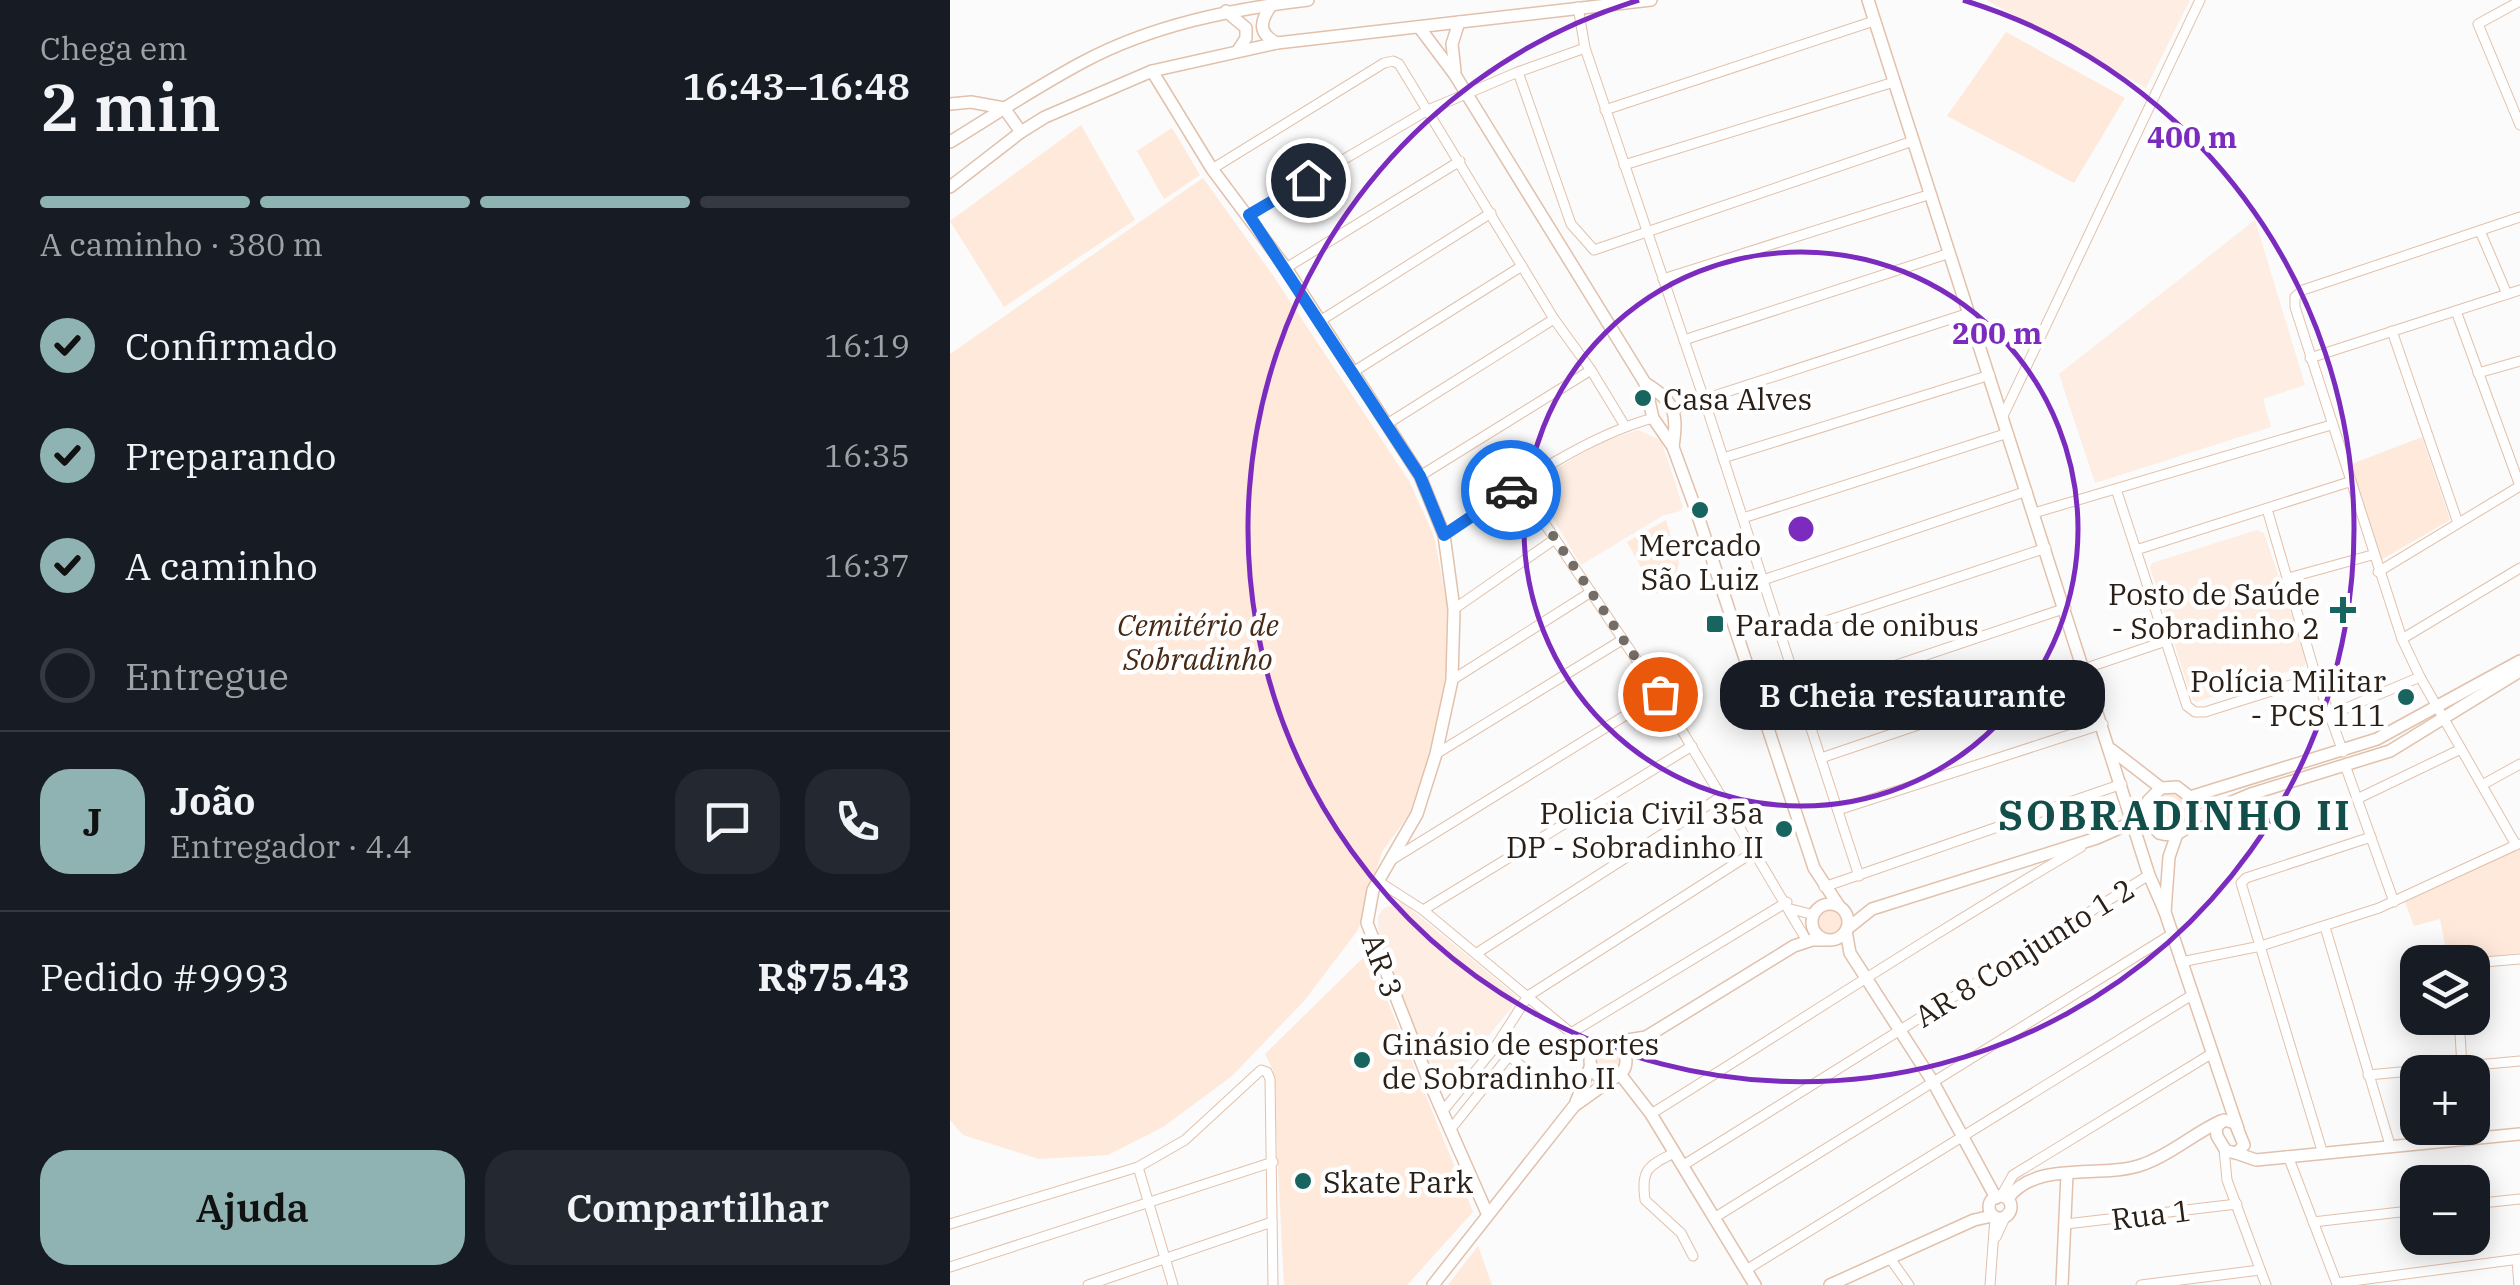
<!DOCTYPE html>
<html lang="pt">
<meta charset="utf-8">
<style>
body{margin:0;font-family:"IBM Plex Serif",serif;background:#242831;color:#f1f3f6;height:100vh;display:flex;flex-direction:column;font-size:38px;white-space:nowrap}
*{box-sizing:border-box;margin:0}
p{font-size:32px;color:#9ea1a6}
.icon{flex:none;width:55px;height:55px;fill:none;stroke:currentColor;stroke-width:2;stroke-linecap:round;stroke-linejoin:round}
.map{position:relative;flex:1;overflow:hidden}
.side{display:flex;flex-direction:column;background:#171b24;width:950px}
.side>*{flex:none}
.fabs{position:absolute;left:1450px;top:945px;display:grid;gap:20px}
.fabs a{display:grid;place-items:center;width:90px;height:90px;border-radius:20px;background:#171b24;box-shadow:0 5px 25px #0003;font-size:50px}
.pin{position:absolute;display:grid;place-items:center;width:85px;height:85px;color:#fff;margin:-42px;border:5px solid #fff;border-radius:50%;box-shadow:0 2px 10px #0007}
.courier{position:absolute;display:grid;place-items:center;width:100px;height:100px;margin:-50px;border:8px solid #1a73e8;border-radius:50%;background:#fff;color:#222;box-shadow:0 2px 12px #0007}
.bubble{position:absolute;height:70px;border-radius:30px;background:#171b24;box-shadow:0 5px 25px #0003;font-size:32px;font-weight:600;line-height:70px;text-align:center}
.overview em{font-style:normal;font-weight:600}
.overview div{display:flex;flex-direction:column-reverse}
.overview{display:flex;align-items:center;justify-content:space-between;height:170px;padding:0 40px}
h1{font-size:65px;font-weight:600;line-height:75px}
.bar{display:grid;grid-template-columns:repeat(4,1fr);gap:15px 10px;align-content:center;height:120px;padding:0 40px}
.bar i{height:12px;border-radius:8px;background:#363941}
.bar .on{background:#8fb3b2}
.bar p{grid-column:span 4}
.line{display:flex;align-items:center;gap:25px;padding:0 40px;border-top:2px solid #363941}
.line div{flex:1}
.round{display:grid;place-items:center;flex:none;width:105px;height:105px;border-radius:30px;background:#242831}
ol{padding:0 40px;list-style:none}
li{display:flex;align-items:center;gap:30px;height:110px}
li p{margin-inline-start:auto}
li .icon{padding:10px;border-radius:50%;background:#8fb3b2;color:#111;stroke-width:4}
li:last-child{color:#9ea1a6}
li i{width:55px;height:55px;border:5px solid #363941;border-radius:50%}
.action{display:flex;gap:20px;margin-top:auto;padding:20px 40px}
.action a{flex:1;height:115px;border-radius:30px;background:#8fb3b2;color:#111;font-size:40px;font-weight:600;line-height:115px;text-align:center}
.action a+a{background:#242831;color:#f1f3f6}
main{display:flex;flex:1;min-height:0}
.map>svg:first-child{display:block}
</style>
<main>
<section class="side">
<div class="overview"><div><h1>2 min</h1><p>Chega em</p></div><em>16:43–16:48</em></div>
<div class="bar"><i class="on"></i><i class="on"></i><i class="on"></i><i></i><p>A caminho · 380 m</p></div>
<ol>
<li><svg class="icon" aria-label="check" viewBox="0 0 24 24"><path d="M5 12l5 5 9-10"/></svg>Confirmado<p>16:19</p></li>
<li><svg class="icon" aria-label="check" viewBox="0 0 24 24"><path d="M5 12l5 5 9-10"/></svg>Preparando<p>16:35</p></li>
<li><svg class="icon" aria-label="check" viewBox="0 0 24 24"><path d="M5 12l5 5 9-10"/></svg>A caminho<p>16:37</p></li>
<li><i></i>Entregue</li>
</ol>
<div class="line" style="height:180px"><b class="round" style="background:#8fb3b2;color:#111">J</b><div><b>João</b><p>Entregador · 4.4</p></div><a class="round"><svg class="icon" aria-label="chat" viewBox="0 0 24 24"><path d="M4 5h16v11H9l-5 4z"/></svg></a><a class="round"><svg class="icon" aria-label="phone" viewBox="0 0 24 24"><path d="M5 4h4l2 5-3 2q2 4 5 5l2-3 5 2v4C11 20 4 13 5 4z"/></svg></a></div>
<div class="line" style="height:130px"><div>Pedido #9993</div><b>R$75.43</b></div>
<div class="action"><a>Ajuda</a><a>Compartilhar</a></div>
</section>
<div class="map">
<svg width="1570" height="1285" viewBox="0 0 1570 1285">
<rect width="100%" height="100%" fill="#fbfbfb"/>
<g fill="#fdede2">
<path d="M1036,0H1240L1196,88Z"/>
<path d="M1305,220L1355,385L1313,399L1321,427L1145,483L1109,374Z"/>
<path d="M688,430L711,440L733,507L730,511L712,516L631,565L584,487L585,481L654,441Z"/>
<path d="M1307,530L1314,533L1357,660L1354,666L1246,702L1242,699L1200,567L1202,563Z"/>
<path d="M452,902L566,996L567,1001L495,1088L488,1086L429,942L428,916L434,908Z"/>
</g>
<g fill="#fee9db">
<path d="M1056,32L1175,98L1124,183L997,116Z"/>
<path d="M131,125L185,220L54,307L0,221Z"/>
<path d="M222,128L250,175L214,199L187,151Z"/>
<path d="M253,178L322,274L459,481L484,536L497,604L496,679L483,745L460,813L432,852L408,930L354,1001L282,1076L213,1127L158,1155L89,1159L13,1135L0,1120V354Z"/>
<path d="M1472,437L1500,520L1429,561L1399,465Z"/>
<path d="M716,520L729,563L725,581L706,594L677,542Z"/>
<path d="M1224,789L1239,800L1238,823L1216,832L1201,822L1200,804L1206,794Z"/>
<path d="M1570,847V953L1498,961L1490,919L1464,926L1455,902Z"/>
<circle cx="880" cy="922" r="14"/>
<path d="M418,953L523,1212L457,1285H334L323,1070L315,1054Z"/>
<circle cx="657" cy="1062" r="14"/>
<path d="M528,1246L542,1285H498Z"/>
</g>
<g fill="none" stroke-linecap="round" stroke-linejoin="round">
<g stroke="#e1c1ab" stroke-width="11">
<g id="street">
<path d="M1570,1L1528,24L1570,125"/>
<path d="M628,7L635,48L754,399L909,876"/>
<path d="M635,48L568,72L621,224L644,250L963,141"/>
<path d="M655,110L924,21"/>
<path d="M674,165L944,82"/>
<path d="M262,169L434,63L443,61L449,64L604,319L641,370L675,426"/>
<path d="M299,215L478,110L568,72"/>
<path d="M1530,231L1557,294"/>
<path d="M336,268L510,161"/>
<path d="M713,279L981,194"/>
<path d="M1506,311L1570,486"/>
<path d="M370,321L541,213"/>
<path d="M1442,331L1508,523"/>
<path d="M734,340L1000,253"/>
<path d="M1360,358L1570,290"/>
<path d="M403,372L572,266"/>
<path d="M1528,373L1570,361"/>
<path d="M724,409L1019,313"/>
<path d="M1053,416L1250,0"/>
<path d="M437,424L604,319"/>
<path d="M773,458L1040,375"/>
<path d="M470,476L641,370"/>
<path d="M568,484L715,702L854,936"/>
<path d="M1166,489L1237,706L1245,712H1255L1366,677"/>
<path d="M1317,509L1366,677L1393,752"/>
<path d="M1084,513L1381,425"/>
<path d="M793,518L1058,433"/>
<path d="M494,535C557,492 630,438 703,418"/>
<path d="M1186,550L1399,482"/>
<path d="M1428,572L1570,486"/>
<path d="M1338,578L1422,555"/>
<path d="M813,580L1077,491"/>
<path d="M504,609L605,539"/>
<path d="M831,636L1096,548"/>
<path d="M1452,639L1570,568"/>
<path d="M502,680L641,592"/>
<path d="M851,697L1116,608"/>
<path d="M1380,715L1470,677"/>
<path d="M486,754L672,640"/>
<path d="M871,758L1216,641"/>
<path d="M1395,765L1444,902"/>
<path d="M1532,785L1570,764"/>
<path d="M1407,799L1511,749"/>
<path d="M888,810L1153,724"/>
<path d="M1566,845L1470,677L1452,639L1345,307V297L1353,290L1570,217"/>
<path d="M443,859L710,694"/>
<path d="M428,881L473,910L621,1033L645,1049"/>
<path d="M874,887L1172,784"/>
<path d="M841,909L864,915"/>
<path d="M473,910L742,746"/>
<path d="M1375,927L1440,1145"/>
<path d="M527,953L772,796"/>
<path d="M1231,962L1311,946L1429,908L1568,844"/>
<path d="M1522,963L1570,959"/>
<path d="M578,996L805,851"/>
<path d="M1509,1018L1512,1066"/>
<path d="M621,1033L837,902"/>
<path d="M546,1046L587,1078"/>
<path d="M1418,1075L1570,1061"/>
<path d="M492,1112L546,1046L578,996"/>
<path d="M701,1114C844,1025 985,932 1131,847"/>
<path d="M500,1130L559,1056"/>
<path d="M1274,1149L1277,1180L1316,1285"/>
<path d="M724,1153C698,1166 691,1169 695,1200L731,1233L743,1256"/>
<path d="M1373,1154L1291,883L1296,878L1421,837"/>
<path d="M1338,1156L1387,1284"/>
<path d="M732,1166L1199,875"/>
<path d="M188,1167L223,1285"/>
<path d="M1051,1196L1063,1175L1261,1054"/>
<path d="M1522,1204L1570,1199"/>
<path d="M764,1218L1222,934"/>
<path d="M1363,1222L1468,1210"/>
<path d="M0,1224L188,1167L235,1140L311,1070L317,1072L320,1079L323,1285"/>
<path d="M1116,1224L1287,1204"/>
<path d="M1046,1237L1057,1213"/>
<path d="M939,1257L959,1285"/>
<path d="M1567,1260L1569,1285"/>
<path d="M0,1267L323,1162"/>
<path d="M796,1270L1242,995"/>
<path d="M1387,1283L1570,1259"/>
<path d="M138,1285L322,1222"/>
<path d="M1040,1285L1045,1218"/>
<path d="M1191,1285L1310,1270"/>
</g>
</g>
<g stroke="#e1c1ab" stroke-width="14">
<g id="secondary">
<path d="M918,0L1199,875L1215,912L1288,1129"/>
<path d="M322,4C310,21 307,33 327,43"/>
<path d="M276,11L296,28V38L289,49"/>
<path d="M469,27L505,75L695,383L703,418L723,447L746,510L864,868L889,906"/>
<path d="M202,71L262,169L336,268L470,476L494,535L504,609L502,680L486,754L467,814L423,890L417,923L478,1079L537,1213"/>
<path d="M505,71L502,44L509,22"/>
<path d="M0,104L21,102L54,108L71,132"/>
<path d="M0,142C44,115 88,86 133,62C202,25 282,9 358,0"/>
<path d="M0,187L71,132L95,117L202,71L327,43L701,0"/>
<path d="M695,383C725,402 728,412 723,447"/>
<path d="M1162,750L1211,788L1227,787L1240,797L1243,818C1236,832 1224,838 1209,833L1197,819L1198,801L1211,788"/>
<path d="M1240,797L1427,739L1570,661"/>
<path d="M1243,818L1301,794L1440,751L1570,671"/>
<circle cx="880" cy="922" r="18"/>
<path d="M1215,912L1219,857L1227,834"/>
<path d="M897,929L922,909L1147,838L1183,822L1196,807"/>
<path d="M896,931L900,953L983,1082L1046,1198"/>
<path d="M659,1043L696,1037L844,946L862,940H876"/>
<circle cx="658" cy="1061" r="18"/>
<path d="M670,1074L701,1114L805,1285"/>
<path d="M626,1102L641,1065"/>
<path d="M1274,1120L1285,1123L1294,1145L1287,1153L1276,1151L1267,1136L1266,1127Z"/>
<path d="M1286,1153L1306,1160L1570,1134"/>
<circle cx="1050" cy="1207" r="11"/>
<path d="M1059,1197C1089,1159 1153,1180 1194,1164C1222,1154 1244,1133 1271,1121"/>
<path d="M483,1285L624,1106L662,1079"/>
<path d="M880,1285L1024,1220L1042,1216"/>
<path d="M1112,1285L1117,1174"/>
</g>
</g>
<use href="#street" stroke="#fff" stroke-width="9"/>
<use href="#secondary" stroke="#fff" stroke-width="11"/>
</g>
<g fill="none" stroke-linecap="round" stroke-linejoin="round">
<path stroke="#746d67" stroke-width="10" stroke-dasharray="0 18" d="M561,490L568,484L710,694"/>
<path stroke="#1a73e8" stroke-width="12" d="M358,180L299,215L470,476L494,535L561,490"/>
</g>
<g fill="none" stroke="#7b2cbf" stroke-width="5">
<circle cx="851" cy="529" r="277"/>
<path d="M1013 0A553 553 0 1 1 689 0"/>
</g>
<g fill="#18655f" stroke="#fff" stroke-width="4">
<circle cx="693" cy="398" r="10"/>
<circle cx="750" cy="510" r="10"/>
<path d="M1388 595h10v10h10v10h-10v10h-10v-10h-10v-10h10z"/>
<rect x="755" y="614" width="20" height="20" rx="5"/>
<circle cx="1456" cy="697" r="10"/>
<circle cx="834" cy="829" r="10"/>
<circle cx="412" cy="1060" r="10"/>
<circle cx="353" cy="1181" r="10"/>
</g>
<g text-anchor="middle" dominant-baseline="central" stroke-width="9" stroke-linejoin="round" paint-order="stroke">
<g font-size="30" fill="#2b2017" stroke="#fff" text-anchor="start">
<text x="713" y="398">Casa Alves</text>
<text x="750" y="544" text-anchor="middle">Mercado<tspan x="750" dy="34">São Luiz</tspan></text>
<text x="1370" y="593" text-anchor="end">Posto de Saúde<tspan x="1370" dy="34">- Sobradinho 2</tspan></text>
<text x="785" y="624">Parada de onibus</text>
<text x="1436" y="680" text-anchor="end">Polícia Militar<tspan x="1436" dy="34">- PCS 111</tspan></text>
<text x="814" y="812" text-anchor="end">Policia Civil 35a<tspan x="814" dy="34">DP - Sobradinho II</tspan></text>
<text x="432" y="1043">Ginásio de esportes<tspan x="432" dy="34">de Sobradinho II</tspan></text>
<text x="373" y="1181">Skate Park</text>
</g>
<g font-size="30" font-style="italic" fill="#472a15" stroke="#fff">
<text x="248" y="624">Cemitério de<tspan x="248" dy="34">Sobradinho</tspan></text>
</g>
<g font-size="30" fill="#2b2017" stroke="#fff">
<text transform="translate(1074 952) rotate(-32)">AR 8 Conjunto 1 2</text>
<text transform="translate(433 965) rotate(70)">AR 3</text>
<text transform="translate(1201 1214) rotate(-7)">Rua 1</text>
</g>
<g font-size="40" font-weight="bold" letter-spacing="2.5" fill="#134f4a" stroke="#fff">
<text x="1225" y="815">SOBRADINHO II</text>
</g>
</g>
<circle cx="851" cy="529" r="15" fill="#7b2cbf" stroke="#fff" stroke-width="5"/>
<g font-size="30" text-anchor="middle" font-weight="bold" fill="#7b2cbf" stroke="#fff" stroke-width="9" stroke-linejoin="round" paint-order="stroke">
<text x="1242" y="148">400 m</text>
<text x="1047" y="344">200 m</text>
</g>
</svg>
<div class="fabs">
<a><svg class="icon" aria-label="layers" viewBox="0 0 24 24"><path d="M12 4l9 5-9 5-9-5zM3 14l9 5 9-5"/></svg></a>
<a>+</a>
<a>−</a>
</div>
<div class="pin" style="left:710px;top:694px;background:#ea580c"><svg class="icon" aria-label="bag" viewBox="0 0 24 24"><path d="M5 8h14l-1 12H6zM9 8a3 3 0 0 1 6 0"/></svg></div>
<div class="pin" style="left:358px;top:180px;background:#1f2937"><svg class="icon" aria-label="home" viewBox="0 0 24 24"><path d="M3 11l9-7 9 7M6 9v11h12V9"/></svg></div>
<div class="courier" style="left:561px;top:490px"><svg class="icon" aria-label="car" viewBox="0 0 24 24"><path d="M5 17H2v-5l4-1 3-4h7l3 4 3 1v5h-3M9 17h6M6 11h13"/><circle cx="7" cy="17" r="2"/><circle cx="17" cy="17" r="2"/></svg></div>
<div class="bubble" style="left:770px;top:660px;width:385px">B Cheia restaurante</div>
</div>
</main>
